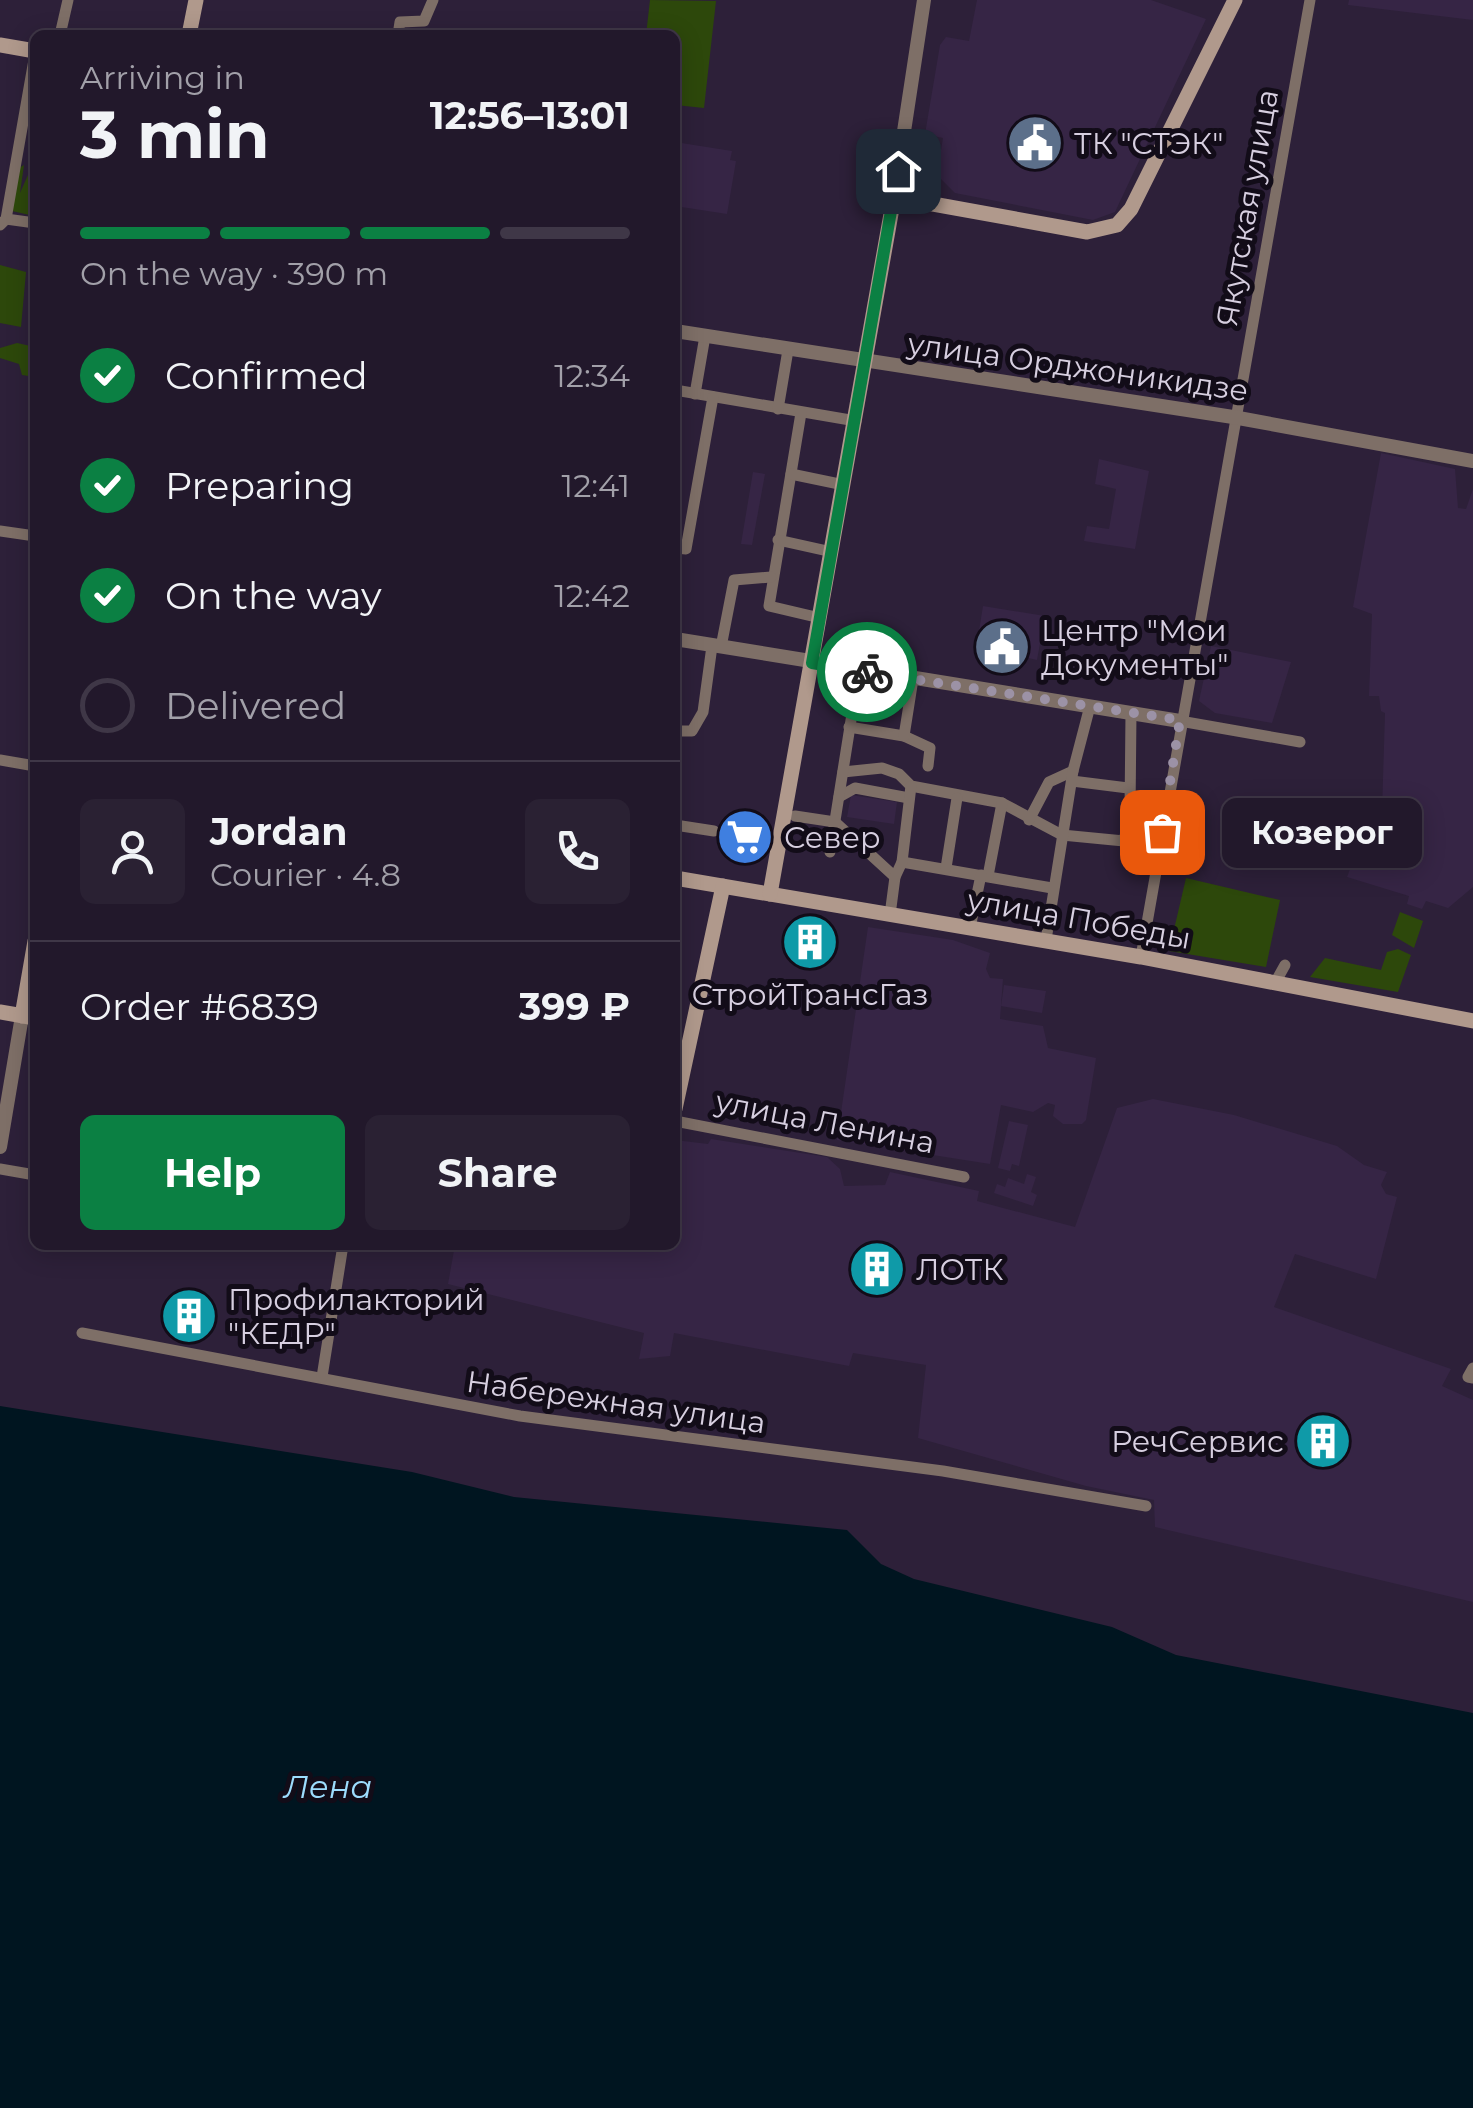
<!DOCTYPE html>
<meta charset="utf-8">
<style>
body{margin:0;font-family:Montserrat,sans-serif;background:#2a2133;color:#f1f3f6;height:100vh;display:flex;flex-direction:column;font-size:38px;white-space:nowrap}
*{box-sizing:border-box;margin:0}
p{font-size:32px;color:#a2a0a9}
.icon{flex:none;width:55px;height:55px;fill:none;stroke:currentColor;stroke-width:2;stroke-linecap:round;stroke-linejoin:round}
.map{position:relative;flex:1;overflow:hidden}
.drawer{position:absolute;left:30px;top:30px;width:650px;height:1220px;display:flex;flex-direction:column;background:#22182b;border-radius:15px;box-shadow:0 5px 25px #0003,0 0 0 2px #3f3747}
.drawer>*{flex:none}
.pin{position:absolute;display:grid;place-items:center;width:85px;height:85px;color:#fff;margin:-42px;border-radius:20px;box-shadow:0 5px 15px #0006}
.courier{position:absolute;display:grid;place-items:center;width:100px;height:100px;margin:-50px;border:8px solid #0b8043;border-radius:50%;background:#fff;color:#222;box-shadow:0 2px 12px #0007}
.bubble{position:absolute;height:70px;border-radius:15px;background:#22182b;box-shadow:0 5px 25px #0003,0 0 0 2px #3f3747;font-size:32px;font-weight:700;line-height:70px;text-align:center}
.head em{font-style:normal;font-weight:700}
.head div{display:flex;flex-direction:column-reverse}
.head{display:flex;align-items:center;justify-content:space-between;height:170px;padding:0 50px}
h1{font-size:65px;font-weight:700;line-height:75px}
.bar{display:grid;grid-template-columns:repeat(4,1fr);gap:15px 10px;align-content:center;height:120px;padding:0 50px}
.bar i{height:12px;border-radius:8px;background:#3f3747}
.bar .on{background:#0b8043}
.bar p{grid-column:span 4}
.line{display:flex;align-items:center;gap:25px;padding:0 50px;border-top:2px solid #3f3747}
.line div{flex:1}
.round{display:grid;place-items:center;flex:none;width:105px;height:105px;border-radius:15px;background:#2a2133}
ol{padding:0 50px;list-style:none}
li{display:flex;align-items:center;gap:30px;height:110px}
li p{margin-inline-start:auto}
li .icon{padding:10px;border-radius:50%;background:#0b8043;color:#fff;stroke-width:4}
li:last-child{color:#a2a0a9}
li i{width:55px;height:55px;border:5px solid #3f3747;border-radius:50%}
.primary-button{display:flex;gap:20px;margin-top:auto;padding:20px 50px}
.primary-button a{flex:1;height:115px;border-radius:15px;background:#0b8043;color:#fff;font-size:40px;font-weight:700;line-height:115px;text-align:center}
.primary-button a+a{background:#2a2133;color:#f1f3f6}
.map>svg:first-child{display:block}
</style>
<div class="map">
<svg width="1473" height="2108" viewBox="0 0 1473 2108">
<rect width="100%" height="100%" fill="#2d2039"/>
<g fill="#362545">
<path d="M977,0H1151L1206,19L1115,212L1093,220L955,193L937,175L943,138L925,134L940,45L946,37L969,41Z"/>
<path d="M1349,0H1473V20L1348,5Z"/>
<path d="M675,142L732,151L730,160L736,161L727,214L675,206Z"/>
<path d="M1381,453L1455,469L1458,508L1466,509L1473,489V887L1448,908L1426,901L1422,909L1407,904L1409,896L1347,877L1372,813L1382,812L1385,713L1381,711L1379,696H1369L1372,614L1353,607Z"/>
<path d="M1099,459L1149,471L1135,549L1084,541L1087,526L1109,529L1116,489L1095,484Z"/>
<path d="M753,472L765,474L752,545L741,544Z"/>
<path d="M983,606L1045,616L1037,660L1024,657L1027,640L979,631Z"/>
<path d="M1211,646L1291,662L1272,723L1215,713L1199,701Z"/>
<path d="M851,795L897,802L894,824L847,817Z"/>
<path d="M868,927L953,940L990,953L986,969L990,978L1003,979L1000,1019L1043,1026L1048,1048L1096,1058L1086,1120L1082,1124H1063L1053,1116L1055,1105L1048,1103L1033,1112L1001,1105L990,1164L837,1140Z"/>
<path d="M1004,985L1046,991L1042,1013L1001,1006Z"/>
<path d="M1153,1099L1234,1115L1337,1146L1364,1165L1387,1172L1381,1185L1386,1194L1397,1197L1376,1279L1295,1254L1274,1307L1451,1369L1442,1386L1473,1400V1602L1155,1527L1154,1500L1086,1486L918,1438L926,1365L853,1353L849,1366L674,1333L670,1356L639,1359L644,1333L448,1284L455,1245H675V1140L708,1144L711,1139L827,1157L840,1169L844,1186L885,1185L890,1172L979,1191L977,1201L1075,1227L1117,1108Z"/>
<path d="M1009,1121L1028,1125L1019,1166L1012,1164L1010,1171L998,1168Z"/>
<path d="M1027,1174L1036,1177L1031,1192L1037,1195L1033,1206L994,1193L997,1184L1005,1187L1008,1178L1024,1184Z"/>
</g>
<g fill="#2d480b">
<path d="M650,0L716,1L704,108L675,105V35H646Z"/>
<path d="M24,165L20,193L32,166L34,216L12,211L17,169Z"/>
<path d="M0,265L26,272L21,327L0,323Z"/>
<path d="M17,343L35,347V377L22,375L19,364L0,358V348Z"/>
<path d="M1186,878L1280,900L1266,967L1169,951Z"/>
<path d="M1400,912L1423,921L1414,948L1392,935Z"/>
<path d="M1398,949L1411,955L1398,992L1310,977L1325,958L1381,970L1387,952Z"/>
</g>
<path fill="#001520" d="M0,1406L412,1472L514,1497L847,1530L881,1564L914,1579L1112,1627L1176,1655L1473,1713V2108H0Z"/>
<g fill="none" stroke-linecap="round" stroke-linejoin="round">
<g stroke="#7e6f67" stroke-width="11">
<path d="M60,35L68,0"/>
<path d="M398,35L400,22L424,21L433,0"/>
<path d="M6,219L35,223"/>
<path d="M0,225L6,219L35,54"/>
<path d="M675,390L856,421"/>
<path d="M695,394L705,336"/>
<path d="M778,409L788,350"/>
<path d="M801,413L769,606L820,618"/>
<path d="M791,474L844,485"/>
<path d="M0,531L35,536"/>
<path d="M778,540L832,552"/>
<path d="M675,548L686,549L713,397"/>
<path d="M721,647L734,580L771,577"/>
<path d="M1180,721L1300,742"/>
<path d="M849,727L904,736L930,748L928,766"/>
<path d="M675,731H692L703,712L712,646"/>
<path d="M904,736L913,679"/>
<path d="M0,760L35,766"/>
<path d="M843,772L882,768L899,774L911,786L1002,803L1062,835L1124,841L1130,812L1131,713"/>
<path d="M1072,781L1128,788"/>
<path d="M839,797L855,788L909,798"/>
<path d="M795,816L835,822L895,877"/>
<path d="M1029,820L1049,782L1073,771"/>
<path d="M675,825L714,831"/>
<path d="M830,852L859,670"/>
<path d="M902,862L1052,888"/>
<path d="M946,868L957,798"/>
<path d="M988,876L1002,803"/>
<path d="M890,915L895,877L902,862L911,786"/>
<path d="M970,928L981,875"/>
<path d="M1046,940L1073,771L1090,706"/>
<path d="M1141,957L1310,0"/>
<path d="M1275,983L1285,965"/>
<path d="M675,1121L964,1177"/>
<path d="M0,1169L35,1175"/>
<path d="M82,1333L520,1416L943,1471L1146,1506"/>
<path d="M1473,1368L1468,1377L1473,1378"/>
<path d="M322,1377L343,1245"/>
</g>
<g stroke="#7e6f67" stroke-width="14">
<path d="M894,197L924,0"/>
<path d="M675,331L1233,417L1473,461"/>
<path d="M675,639L1180,721"/>
<path d="M0,1147L22,1016"/>
</g>
<g stroke="#b0998c" stroke-width="15">
<path d="M189,35L196,0"/>
<path d="M0,45L35,51"/>
<path d="M675,878L1141,957L1473,1021"/>
<path d="M770,894L894,197L1087,232L1117,225L1131,209L1235,0"/>
<path d="M0,1012L35,1018"/>
<path d="M22,1016L35,941"/>
<path d="M675,1109L723,886"/>
</g>
</g>
<g fill="none" stroke-linecap="round" stroke-linejoin="round">
<path stroke="#9c92a6" stroke-width="10" stroke-dasharray="0 18" d="M867,672L1180,720L1162,832"/>
<path stroke="#0b8043" stroke-width="12" d="M867,672L812,663L898,171"/>
</g>
<defs>
<g id="civic-disc" transform="scale(2.875)"><circle r="9.5" fill="#5c6f8a" stroke="#120c18"/><path d="M-.6-6.5H3V-4.5H.6V-3L4-1V1h2V6H-6V1h2V-1L-.6-3ZM-1.2 2.5V6h2.4V2.5Z" fill="#fff"/></g>
<g id="supermarket-disc" transform="scale(2.875)"><circle r="9.5" fill="#3f7fe0" stroke="#120c18"/><path d="M-6-5.5h2.5l.6 2H6L4.5 2H-2.5L-4.4-4H-6ZM-1.5 3.2a1.3 1.3 0 1 0 .1 0ZM3 3.2a1.3 1.3 0 1 0 .1 0Z" fill="#fff"/></g>
<g id="building-disc" transform="scale(2.875)"><circle r="9.5" fill="#0f9aa8" stroke="#120c18"/><path d="M-4-6H4V6H1V3H-1V6H-4ZM-2.5-4.3h1.7v1.8h-1.7ZM.8-4.3h1.7v1.8H.8ZM-2.5-1h1.7V.8h-1.7ZM.8-1h1.7V.8H.8Z" fill="#fff"/></g>
</defs>
<g fill-rule="evenodd">
<use href="#civic-disc" x="1035" y="143"/>
<use href="#civic-disc" x="1002" y="647"/>
<use href="#supermarket-disc" x="745" y="837"/>
<use href="#building-disc" x="810" y="942"/>
<use href="#building-disc" x="877" y="1269"/>
<use href="#building-disc" x="189" y="1316"/>
<use href="#building-disc" x="1323" y="1441"/>
</g>
<g text-anchor="middle" dominant-baseline="central" stroke-width="10" stroke-linejoin="round" paint-order="stroke">
<g font-size="30" fill="#d7cfe0" stroke="#120c18" text-anchor="start">
<text x="1074" y="143">ТК "СТЭК"</text>
<text x="1041" y="630">Центр "Мои<tspan x="1041" dy="34">Документы"</tspan></text>
<text x="784" y="837">Север</text>
<text x="810" y="994" text-anchor="middle">СтройТрансГаз</text>
<text x="916" y="1269">ЛОТК</text>
<text x="228" y="1299">Профилакторий<tspan x="228" dy="34">"КЕДР"</tspan></text>
<text x="1284" y="1441" text-anchor="end">РечСервис</text>
</g>
<g font-size="30" fill="#d7cfe0" stroke="#120c18">
<text transform="translate(1247 208) rotate(-80)">Якутская улица</text>
<text transform="translate(1078 367) rotate(8)">улица Орджоникидзе</text>
<text transform="translate(1079 919) rotate(10)">улица Победы</text>
<text transform="translate(825 1122) rotate(11)">улица Ленина</text>
<text transform="translate(616 1402) rotate(8)">Набережная улица</text>
</g>
<g font-size="32" font-style="italic" fill="#9cdcfd" stroke="#120c18">
<text x="328" y="1786">Лена</text>
</g>
</g>
</svg>
<div class="pin" style="left:1162px;top:832px;background:#ea580c"><svg class="icon" aria-label="bag" viewBox="0 0 24 24"><path d="M5 8h14l-1 12H6zM9 8a3 3 0 0 1 6 0"/></svg></div>
<div class="pin" style="left:898px;top:171px;background:#1f2937"><svg class="icon" aria-label="home" viewBox="0 0 24 24"><path d="M3 11l9-7 9 7M6 9v11h12V9"/></svg></div>
<div class="courier" style="left:867px;top:672px"><svg class="icon" aria-label="bike" viewBox="0 0 24 24"><circle cx="6" cy="16" r="4"/><circle cx="18" cy="16" r="4"/><path d="M6 16l4-8h5l3 8M10 8l3 8H6M13 5h3"/></svg></div>
<div class="bubble" style="left:1222px;top:798px;width:200px">Козерог</div>
<section class="drawer">
<div class="head"><div><h1>3 min</h1><p>Arriving in</p></div><em>12:56–13:01</em></div>
<div class="bar"><i class="on"></i><i class="on"></i><i class="on"></i><i></i><p>On the way · 390 m</p></div>
<ol>
<li><svg class="icon" aria-label="check" viewBox="0 0 24 24"><path d="M5 12l5 5 9-10"/></svg>Confirmed<p>12:34</p></li>
<li><svg class="icon" aria-label="check" viewBox="0 0 24 24"><path d="M5 12l5 5 9-10"/></svg>Preparing<p>12:41</p></li>
<li><svg class="icon" aria-label="check" viewBox="0 0 24 24"><path d="M5 12l5 5 9-10"/></svg>On the way<p>12:42</p></li>
<li><i></i>Delivered</li>
</ol>
<div class="line" style="height:180px"><a class="round"><svg class="icon" aria-label="person" viewBox="0 0 24 24"><circle cx="12" cy="8" r="4"/><path d="M4 21q1-7 8-7t8 7"/></svg></a><div><b>Jordan</b><p>Courier · 4.8</p></div><a class="round"><svg class="icon" aria-label="phone" viewBox="0 0 24 24"><path d="M5 4h4l2 5-3 2q2 4 5 5l2-3 5 2v4C11 20 4 13 5 4z"/></svg></a></div>
<div class="line" style="height:130px"><div>Order #6839</div><b>399 ₽</b></div>
<div class="primary-button"><a>Help</a><a>Share</a></div>
</section>
</div>
